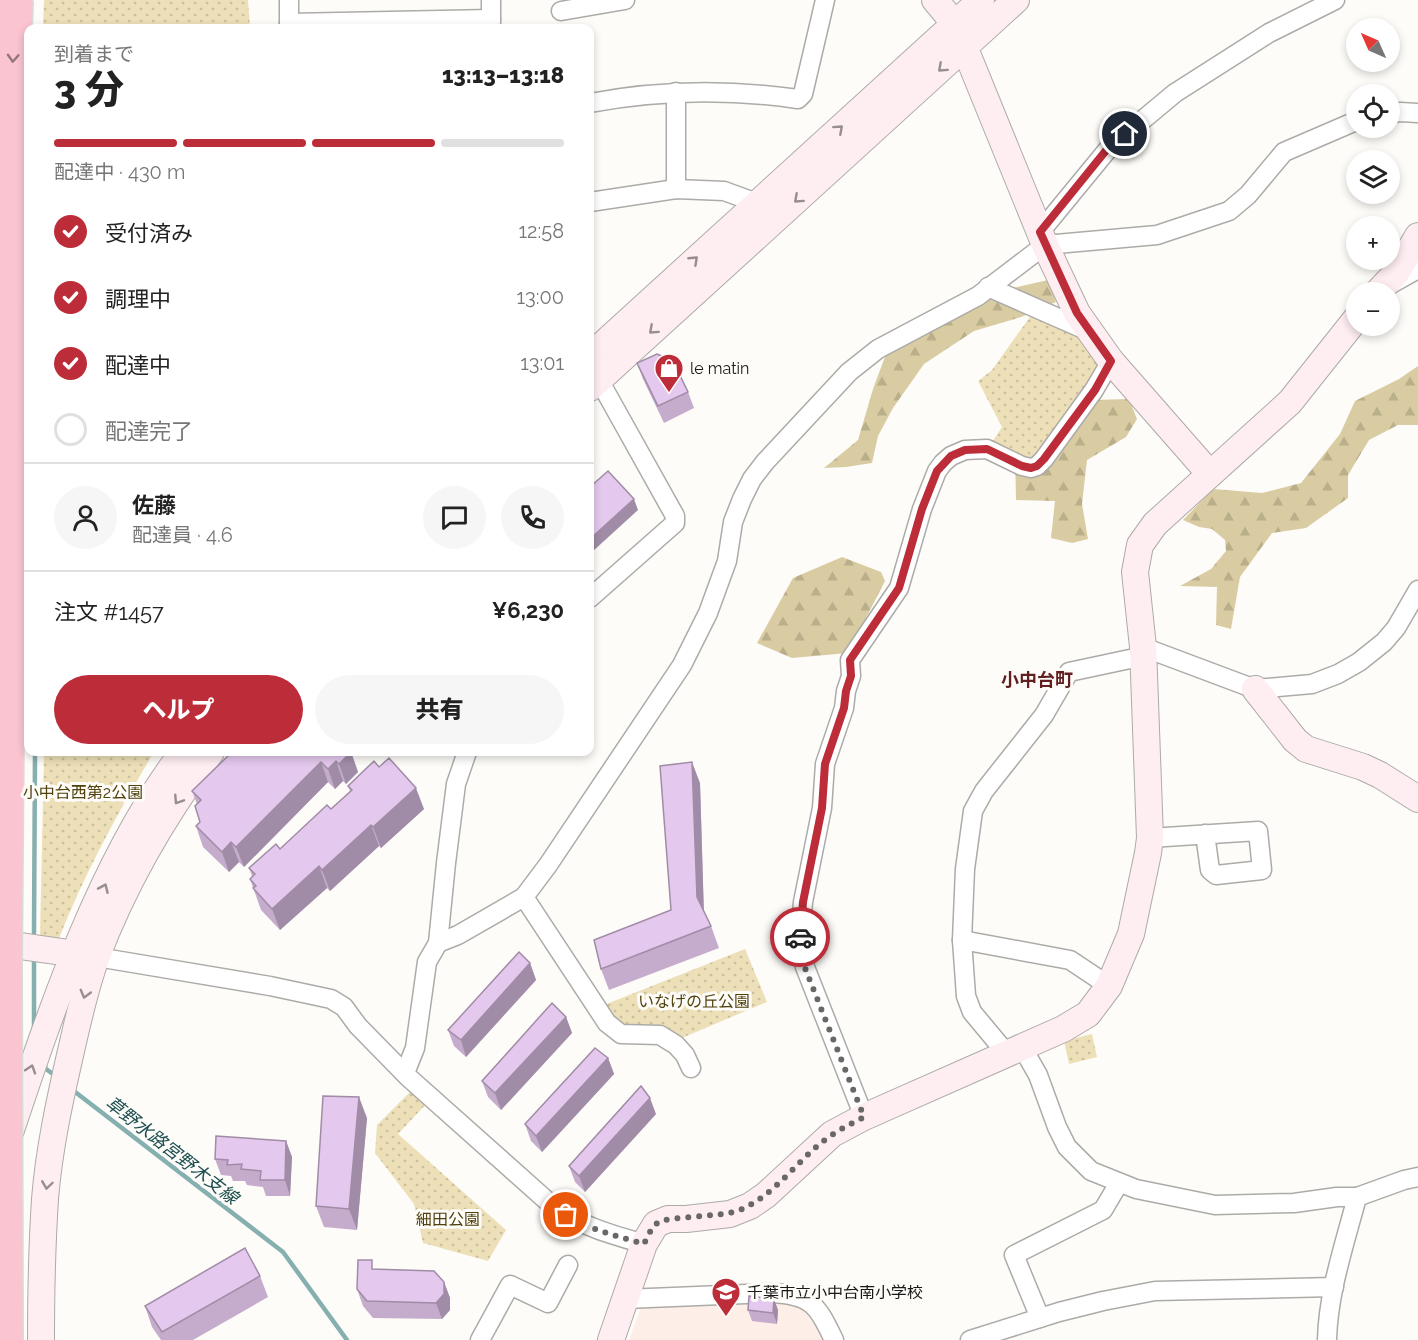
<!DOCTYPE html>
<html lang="ja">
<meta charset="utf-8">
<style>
body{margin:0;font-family:Raleway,"Noto Sans JP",sans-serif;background:#f6f6f6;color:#222;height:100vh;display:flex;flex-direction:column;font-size:22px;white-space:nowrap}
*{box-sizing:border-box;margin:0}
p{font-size:20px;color:#767676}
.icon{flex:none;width:33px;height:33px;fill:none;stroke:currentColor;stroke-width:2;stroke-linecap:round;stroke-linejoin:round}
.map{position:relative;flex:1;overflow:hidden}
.details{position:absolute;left:24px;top:24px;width:570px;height:732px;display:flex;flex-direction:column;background:#fff;border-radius:12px;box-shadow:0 3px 9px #0003}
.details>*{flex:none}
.needle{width:39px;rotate:315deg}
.fabs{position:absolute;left:1346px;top:18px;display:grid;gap:12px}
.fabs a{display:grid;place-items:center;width:54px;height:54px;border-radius:50%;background:#fff;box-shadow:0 3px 9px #0003;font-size:30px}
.pin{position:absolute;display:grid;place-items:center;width:51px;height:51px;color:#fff;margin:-26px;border:3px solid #fff;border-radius:50%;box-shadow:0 2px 6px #0007}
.courier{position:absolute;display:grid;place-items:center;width:60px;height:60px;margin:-30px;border:4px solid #bd2c39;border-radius:50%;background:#fff;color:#222;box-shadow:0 2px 8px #0007}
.overview em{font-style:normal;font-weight:800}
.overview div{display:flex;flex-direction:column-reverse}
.overview{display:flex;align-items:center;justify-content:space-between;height:102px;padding:0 30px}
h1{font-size:39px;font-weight:800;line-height:45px}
.bar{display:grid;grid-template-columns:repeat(4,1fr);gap:9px 6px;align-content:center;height:72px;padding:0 30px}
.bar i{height:8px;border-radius:4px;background:#e0e0e0}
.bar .active{background:#bd2c39}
.bar p{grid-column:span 4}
.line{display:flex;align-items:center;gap:15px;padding:0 30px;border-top:2px solid #e0e0e0}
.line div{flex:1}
.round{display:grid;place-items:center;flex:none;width:63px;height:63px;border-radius:32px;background:#f6f6f6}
ol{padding:0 30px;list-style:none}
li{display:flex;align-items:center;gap:18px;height:66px}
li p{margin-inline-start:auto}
li .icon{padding:6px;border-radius:50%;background:#bd2c39;color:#fff;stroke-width:4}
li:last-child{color:#767676}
li i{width:33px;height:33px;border:3px solid #e0e0e0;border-radius:50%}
.button{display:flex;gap:12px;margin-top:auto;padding:12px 30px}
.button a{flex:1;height:69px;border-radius:36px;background:#bd2c39;color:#fff;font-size:24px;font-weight:800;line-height:69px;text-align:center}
.button a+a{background:#f6f6f6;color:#222}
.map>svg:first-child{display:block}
</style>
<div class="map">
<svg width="1418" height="1340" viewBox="0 0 1418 1340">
<defs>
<pattern id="forest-firs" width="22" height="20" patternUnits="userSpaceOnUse" patternTransform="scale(1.5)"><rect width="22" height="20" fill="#dacca2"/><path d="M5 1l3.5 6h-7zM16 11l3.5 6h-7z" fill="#baaf8b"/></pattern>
<pattern id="park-dots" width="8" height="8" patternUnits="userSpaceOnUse" patternTransform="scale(1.5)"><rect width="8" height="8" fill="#ede0b8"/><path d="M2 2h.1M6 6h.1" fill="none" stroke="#cbc09d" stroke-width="1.8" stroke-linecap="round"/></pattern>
</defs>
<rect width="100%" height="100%" fill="#fdfcf8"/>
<path fill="#fdeee8" d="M781,1300L807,1310L827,1340H629L640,1310L644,1306Z"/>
<g fill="url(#forest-firs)">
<path d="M1048,280L1056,302L1021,317L974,331L924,364L893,408L878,436L872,463L846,467L824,468L858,440L873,389L886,354L991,293Z"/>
<path d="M1418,366V425H1398L1369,440L1348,475V498L1306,528L1272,533L1240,577L1231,629L1216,625L1217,587L1180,586L1211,569L1226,551L1225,540L1212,529L1199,527L1183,520L1213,489L1262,493L1301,483L1340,434L1355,401L1399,379Z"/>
<path d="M1129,399L1137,419L1126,437L1087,460L1082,504L1088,539L1072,543L1051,538L1055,501L1016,500L1015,452L1092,400Z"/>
<path d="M842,557L881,572L885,581L848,653L792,658L757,643L793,578Z"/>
</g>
<g fill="url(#park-dots)">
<path d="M44,0H248L250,28H43Z"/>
<path d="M1032,314L1073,330L1103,365L1034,463L991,444L1002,427L978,381L992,370Z"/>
<path d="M44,752H154C118,812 85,873 59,938L40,937Z"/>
<path d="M745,949L767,1002L677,1040L622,1026L604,1005Z"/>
<path d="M1092,1034L1097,1057L1069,1064L1064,1041Z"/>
<path d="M413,1089L428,1102L398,1134L506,1230L488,1261L423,1243L414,1204L375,1153L377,1125Z"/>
</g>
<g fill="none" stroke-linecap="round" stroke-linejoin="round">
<g stroke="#86afaf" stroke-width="4.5">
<path d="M34,933L35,752"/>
<path d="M34,1028V962"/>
<path d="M44,1064L46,1069L57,1077"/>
<path d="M70,1088L283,1252L347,1340"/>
</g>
<g stroke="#acaba8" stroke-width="21">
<g id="street">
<path d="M561,11L625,0"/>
<path d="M289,23L491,19"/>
<path d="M289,28V0"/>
<path d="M491,28V0"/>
<path d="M676,92V189"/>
<path d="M590,103C658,90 729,89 798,99L803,94L825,0"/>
<path d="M1389,114L1400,112L1418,113"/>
<path d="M590,202L676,189L724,191L757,203"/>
<path d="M1040,232L1109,148L1175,93L1269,33L1335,0"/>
<path d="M1389,285L1418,269"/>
<path d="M988,287L1088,331"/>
<path d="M590,369L599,380L675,516V523L590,598"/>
<path d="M1143,647L1255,689L1312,684L1338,674L1359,662L1384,642L1396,628L1418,590"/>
<path d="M1150,838L1258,831L1262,870L1216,875L1210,870L1205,834"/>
<path d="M524,897L607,1023L621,1034L660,1035L676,1045L685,1055L691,1068"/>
<path d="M962,940L1070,960L1109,986"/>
<path d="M438,943L458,935L524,897L548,865L682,665L708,613L727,561L733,522L742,499L752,479L765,462L849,372L878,349L978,296L1045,245L1157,235L1229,211L1248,195L1284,152L1356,121"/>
<path d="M97,957L270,986L331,999L344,1007L358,1026L408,1077L555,1208C584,1227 610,1234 644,1244"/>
<path d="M1022,1047L1038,1075L1057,1127L1067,1147L1091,1171L1136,1189L1215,1205L1294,1203L1337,1197H1357L1404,1180L1418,1177"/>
<path d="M1007,1054L972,1012L966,996L962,940L965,869L973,811L984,791L1044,715L1069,672L1144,656"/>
<path d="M405,1073L415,1048L427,962L438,943L446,863L456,784L467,752"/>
<path d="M864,1117L805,967L800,939L803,902L822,808L825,764L844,708L846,691L851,676L850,660L899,588L922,509L937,471L943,463L951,456L965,450L987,449L1022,466L1031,468L1037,466L1044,459L1094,390L1111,361"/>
<path d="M625,1299L772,1293C812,1295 817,1305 834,1340"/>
<path d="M1040,1318L1014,1255L1103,1210L1119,1183"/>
<path d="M480,1340L510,1285L548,1303L568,1265"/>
<path d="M970,1340L1059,1312L1103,1301L1155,1291L1334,1287"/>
<path d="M1327,1340C1328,1292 1345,1243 1357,1197"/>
</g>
</g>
<g stroke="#acaba8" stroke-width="28">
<g id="secondary">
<path d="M935,0L955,24L1045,245L1077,313L1111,361L1210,474"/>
<path d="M1378,292L1396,273L1418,236"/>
<path d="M590,356L981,0"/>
<path d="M590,388L1016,0"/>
<path d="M1255,689L1295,740L1306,749L1363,767L1380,775L1418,799"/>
<path d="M0,943L90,956"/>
<path d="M11,1130C53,1004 103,857 183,752"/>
<path d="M41,1340C41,1293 42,1246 45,1199C49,1149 60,1099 71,1051C78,1020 85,988 96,958C124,884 164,815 211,752"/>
<path d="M611,1340L644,1244L656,1224L668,1219H686L730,1214L750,1206L766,1195L832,1134L864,1117L1063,1029L1088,1014L1109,986L1131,934L1148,853L1150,838L1143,647L1135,572L1140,545L1155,524L1290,402L1356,319"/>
</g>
</g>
<use href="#street" stroke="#fff" stroke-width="18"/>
<use href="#secondary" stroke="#feedf1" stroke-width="26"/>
<g stroke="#dadada" stroke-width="36" stroke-linecap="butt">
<path id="highway-bridge" d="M6,1340L5,966L8,604L7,318L16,0"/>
</g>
<use href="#highway-bridge" stroke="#fac4d0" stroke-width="33"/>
</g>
<g fill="#c5accc">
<path d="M637,363L688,392L694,408L664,423L643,379Z"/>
<path d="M351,752L358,772L346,784L343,781L335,789L328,782L244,867L239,862L229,872L203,847L196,826L200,822L197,804L192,791Z"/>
<path d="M379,767L424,809L381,848L379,846L330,891L327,888L280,930L261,910L250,879L252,876L249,868L280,849L331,809L350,791L348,786Z"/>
<path d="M700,783L704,913L711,926L719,948L609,990L601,969L671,910Z"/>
<path d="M530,963L536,980L466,1057L454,1046L448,1030Z"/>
<path d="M566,1017L572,1033L501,1110L488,1097L482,1081Z"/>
<path d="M608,1058L614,1074L542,1152L531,1141L525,1124Z"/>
<path d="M656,1114L585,1192L575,1182L569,1166Z"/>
<path d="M367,1118L357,1230L324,1227L316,1206Z"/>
<path d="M286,1141L292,1157L290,1196H266L263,1187L247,1185L245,1181H233L231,1176L221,1175L215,1159Z"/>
<path d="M375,1269L444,1282L450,1298V1310L442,1319L373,1318L363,1306L357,1289Z"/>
<path d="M260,1276L268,1297L193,1340H161L152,1327L145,1306Z"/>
<path d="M774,1299L778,1310L777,1324L752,1321L748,1310Z"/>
</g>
<g fill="#a08ca6">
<path d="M634,499L638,510L592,552L593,557L590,560V539Z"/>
<path d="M351,752L358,772L346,784L339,764Z"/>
<path d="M336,761L343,781L335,789L328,769Z"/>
<path d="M321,762L328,782L244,867L236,847Z"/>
<path d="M692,762L700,783L704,919L697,897Z"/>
<path d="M416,788L424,809L381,848L373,827Z"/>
<path d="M371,825L379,846L330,891L322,870Z"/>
<path d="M231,842L239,862L229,872L222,852Z"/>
<path d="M319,866L327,888L280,930L272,909Z"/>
<path d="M530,963L536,980L466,1057L461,1040Z"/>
<path d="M566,1017L572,1033L501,1110L495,1093Z"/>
<path d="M608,1058L614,1074L542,1152L536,1136Z"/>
<path d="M359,1097L367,1118L357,1230L349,1209Z"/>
<path d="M650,1098L656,1114L585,1192L579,1176Z"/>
<path d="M286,1141L292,1157L290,1196L285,1180Z"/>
<path d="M444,1282L450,1298V1310L442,1319L436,1303Z"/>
<path d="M774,1299L778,1310L777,1324L773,1313Z"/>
</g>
<g fill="#e5c8ed" stroke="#a08ca6" stroke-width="1.5">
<path d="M657,354L673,361L688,392L658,406L637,363Z"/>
<path d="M608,471L634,499L590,539V487Z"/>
<path d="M232,752H351L339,764L336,761L328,769L321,762L236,847L231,842L222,852L196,826L200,822L195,806L201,800L192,791Z"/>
<path d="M389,758L416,788L373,827L371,825L322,870L319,866L272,909L253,888L256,886L250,879L255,874L249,868L276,844L280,849L327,805L331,809L352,790L348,786L374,761L379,767Z"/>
<path d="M692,762L697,897L711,926L601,969L594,940L671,910L660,766Z"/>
<path d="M519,952L530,963L461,1040L448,1030Z"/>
<path d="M552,1003L566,1017L495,1093L482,1081Z"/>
<path d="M595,1048L608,1058L536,1136L525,1124Z"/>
<path d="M641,1086L650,1098L579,1176L569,1166Z"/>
<path d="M323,1096L359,1097L349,1209L316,1206Z"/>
<path d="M216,1136L286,1141L285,1180H260L261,1171L241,1169L242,1164L227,1165L228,1160L215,1159Z"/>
<path d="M245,1248L260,1276L162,1332L145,1306Z"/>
<path d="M358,1260H372V1269L434,1271L444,1282V1294L436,1303L367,1301L357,1289Z"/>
<path d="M749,1296L774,1299L773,1313L748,1310Z"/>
</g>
<defs><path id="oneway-chevron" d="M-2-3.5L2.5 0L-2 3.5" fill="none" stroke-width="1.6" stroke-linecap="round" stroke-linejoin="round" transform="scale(1.5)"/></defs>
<use stroke="#95777d" href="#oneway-chevron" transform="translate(13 58) rotate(93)"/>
<g stroke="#978e8f">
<use href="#oneway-chevron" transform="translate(942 68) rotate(138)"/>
<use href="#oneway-chevron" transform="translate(839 129) rotate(-42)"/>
<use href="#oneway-chevron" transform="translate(798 199) rotate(138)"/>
<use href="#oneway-chevron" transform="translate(694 260) rotate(-43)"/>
<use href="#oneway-chevron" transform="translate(653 330) rotate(138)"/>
<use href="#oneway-chevron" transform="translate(178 800) rotate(123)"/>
<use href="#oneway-chevron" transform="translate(104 888) rotate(-66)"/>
<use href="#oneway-chevron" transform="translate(85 994) rotate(105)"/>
<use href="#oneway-chevron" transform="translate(31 1069) rotate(-72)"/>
<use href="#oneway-chevron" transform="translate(47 1185) rotate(98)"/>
</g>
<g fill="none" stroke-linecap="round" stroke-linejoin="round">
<path stroke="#696866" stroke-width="6" stroke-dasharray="0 10.8" d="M566,1215C590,1230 617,1236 644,1244C647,1238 651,1228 656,1224C666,1215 721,1218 740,1210C773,1196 794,1165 821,1143C834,1132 849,1125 864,1117L805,968L800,937"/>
<path stroke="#bd2c39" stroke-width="8" d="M800,937L803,902L822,808L825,764L844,708L846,691L851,676L850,660L899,588L922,509L937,471L951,456L965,450L987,449L1022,466L1031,468L1037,466L1044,459L1095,390L1111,361L1077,313L1040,232L1108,148L1125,134"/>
</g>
<defs>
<g id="shop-pin" transform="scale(1.5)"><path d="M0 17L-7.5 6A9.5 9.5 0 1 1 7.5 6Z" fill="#bd2c39" stroke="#fdfcf8"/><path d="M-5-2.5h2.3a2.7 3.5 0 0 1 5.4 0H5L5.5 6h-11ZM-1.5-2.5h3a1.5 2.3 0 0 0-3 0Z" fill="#fff"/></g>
<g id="school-pin" transform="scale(1.5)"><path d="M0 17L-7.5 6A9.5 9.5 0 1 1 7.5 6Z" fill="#bd2c39" stroke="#fdfcf8"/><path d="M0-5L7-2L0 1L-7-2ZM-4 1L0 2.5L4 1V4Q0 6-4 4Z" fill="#fff"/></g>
</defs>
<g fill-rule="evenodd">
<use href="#shop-pin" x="669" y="368"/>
<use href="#school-pin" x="726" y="1292"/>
</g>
<g text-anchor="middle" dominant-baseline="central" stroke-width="6" stroke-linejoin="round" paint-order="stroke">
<g font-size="16" fill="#191917" stroke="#fdfcf8" text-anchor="start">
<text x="690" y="368">le matin</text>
<text x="747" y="1292">千葉市立小中台南小学校</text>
</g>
<g font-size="16" fill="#50410d" stroke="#fdfcf8">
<text x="83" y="792">小中台西第2公園</text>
<text x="694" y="1001">いなげの丘公園</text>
<text x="448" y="1219">細田公園</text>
</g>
<g font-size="18" font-weight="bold" fill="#631e21" stroke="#fdfcf8">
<text x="1037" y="679">小中台町</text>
</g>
<g font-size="18" font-style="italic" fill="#1e4f51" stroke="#fdfcf8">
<text transform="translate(172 1150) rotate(38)">草野水路宮野木支線</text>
</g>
</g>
</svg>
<div class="fabs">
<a><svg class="needle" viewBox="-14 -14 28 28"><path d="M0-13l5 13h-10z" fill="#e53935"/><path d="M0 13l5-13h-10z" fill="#767676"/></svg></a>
<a><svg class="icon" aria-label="locate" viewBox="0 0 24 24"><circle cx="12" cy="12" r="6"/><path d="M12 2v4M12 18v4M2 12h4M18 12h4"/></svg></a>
<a><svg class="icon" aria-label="layers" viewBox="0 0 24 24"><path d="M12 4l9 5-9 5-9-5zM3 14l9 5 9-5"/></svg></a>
<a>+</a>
<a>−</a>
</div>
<div class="pin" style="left:566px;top:1215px;background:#ea580c"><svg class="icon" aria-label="bag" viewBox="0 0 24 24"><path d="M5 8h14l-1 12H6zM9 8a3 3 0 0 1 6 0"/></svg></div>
<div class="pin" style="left:1125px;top:134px;background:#1f2937"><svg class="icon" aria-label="home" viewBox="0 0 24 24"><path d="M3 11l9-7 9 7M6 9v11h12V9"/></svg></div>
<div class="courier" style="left:800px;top:937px"><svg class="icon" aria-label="car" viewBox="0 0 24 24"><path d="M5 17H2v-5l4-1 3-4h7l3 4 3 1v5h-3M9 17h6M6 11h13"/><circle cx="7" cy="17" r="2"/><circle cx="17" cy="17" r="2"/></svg></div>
<section class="details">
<div class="overview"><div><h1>3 分</h1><p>到着まで</p></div><em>13:13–13:18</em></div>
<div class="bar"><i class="active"></i><i class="active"></i><i class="active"></i><i></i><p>配達中 · 430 m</p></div>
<ol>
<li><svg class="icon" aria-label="check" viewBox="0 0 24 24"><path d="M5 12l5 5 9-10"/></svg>受付済み<p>12:58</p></li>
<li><svg class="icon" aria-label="check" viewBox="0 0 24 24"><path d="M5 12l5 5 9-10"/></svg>調理中<p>13:00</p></li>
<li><svg class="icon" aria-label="check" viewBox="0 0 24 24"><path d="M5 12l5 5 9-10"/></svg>配達中<p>13:01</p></li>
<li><i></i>配達完了</li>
</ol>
<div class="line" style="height:108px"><a class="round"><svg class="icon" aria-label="person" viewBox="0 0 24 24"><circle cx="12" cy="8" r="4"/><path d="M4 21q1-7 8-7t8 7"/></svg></a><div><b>佐藤</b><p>配達員 · 4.6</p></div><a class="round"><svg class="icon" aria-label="chat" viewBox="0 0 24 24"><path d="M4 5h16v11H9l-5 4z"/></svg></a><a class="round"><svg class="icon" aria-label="phone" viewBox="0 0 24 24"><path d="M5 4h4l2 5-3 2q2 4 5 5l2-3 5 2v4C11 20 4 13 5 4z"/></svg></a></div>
<div class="line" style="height:78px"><div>注文 #1457</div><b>¥6,230</b></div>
<div class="button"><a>ヘルプ</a><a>共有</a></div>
</section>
</div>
